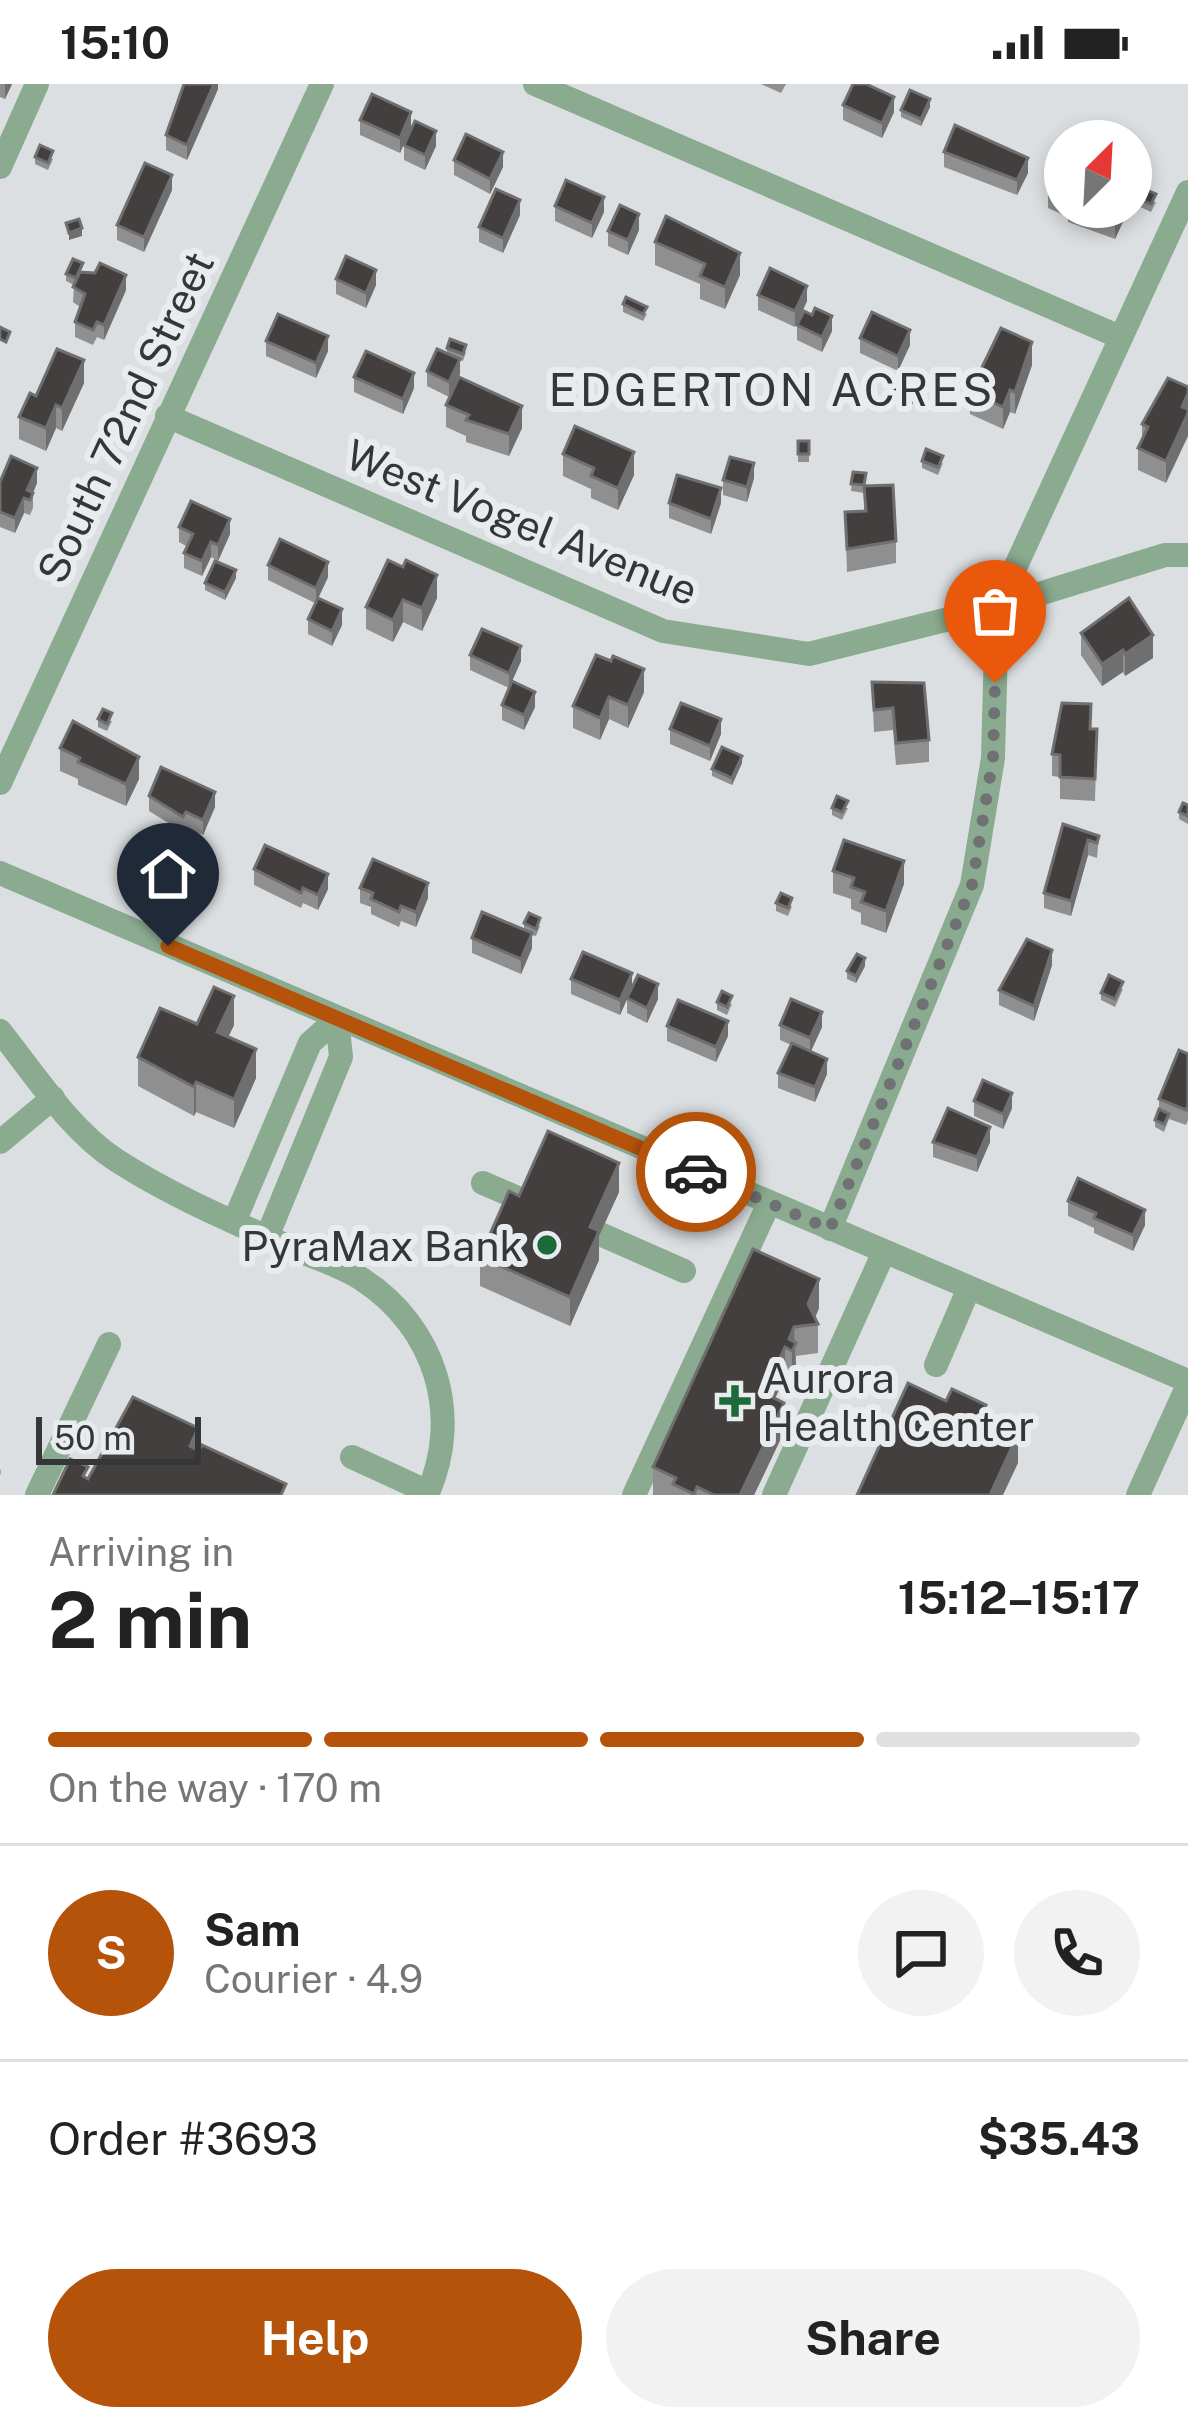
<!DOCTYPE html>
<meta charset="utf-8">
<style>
body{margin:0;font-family:"Public Sans",sans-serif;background:#f2f2f2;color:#222;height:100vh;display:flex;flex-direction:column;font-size:45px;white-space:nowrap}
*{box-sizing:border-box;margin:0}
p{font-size:39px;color:#767676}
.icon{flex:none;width:66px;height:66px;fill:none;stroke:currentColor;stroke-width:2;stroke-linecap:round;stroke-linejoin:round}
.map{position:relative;height:1411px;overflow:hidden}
.details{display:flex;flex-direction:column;background:#fff;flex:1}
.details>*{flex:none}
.needle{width:78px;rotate:24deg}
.buttons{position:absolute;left:1044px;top:36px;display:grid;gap:24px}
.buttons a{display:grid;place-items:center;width:108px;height:108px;border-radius:50%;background:#fff;box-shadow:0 6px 18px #0003;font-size:60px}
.scale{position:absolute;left:36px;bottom:30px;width:165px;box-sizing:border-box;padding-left:12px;border:6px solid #353637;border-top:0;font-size:33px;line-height:42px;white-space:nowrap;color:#353637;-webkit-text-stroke:9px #e9ecee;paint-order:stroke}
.pin{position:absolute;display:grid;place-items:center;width:102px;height:102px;color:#fff;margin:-123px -51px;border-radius:50% 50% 50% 0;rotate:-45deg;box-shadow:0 0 12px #0007}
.pin .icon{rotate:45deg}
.courier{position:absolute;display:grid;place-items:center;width:120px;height:120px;margin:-60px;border:9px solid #b45309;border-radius:50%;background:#fff;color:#222;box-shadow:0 3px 15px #0007}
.head em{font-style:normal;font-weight:700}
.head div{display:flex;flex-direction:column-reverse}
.head{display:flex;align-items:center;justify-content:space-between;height:204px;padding:0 48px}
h1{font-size:78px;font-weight:700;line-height:90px}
.bar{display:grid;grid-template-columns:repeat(4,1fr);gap:18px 12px;align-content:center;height:144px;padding:0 48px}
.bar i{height:15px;border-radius:9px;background:#e0e0e0}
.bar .selected{background:#b45309}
.bar p{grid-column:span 4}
.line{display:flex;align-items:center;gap:30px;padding:0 48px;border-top:3px solid #e0e0e0}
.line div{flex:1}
.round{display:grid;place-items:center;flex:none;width:126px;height:126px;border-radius:63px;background:#f2f2f2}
.primary-button{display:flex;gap:24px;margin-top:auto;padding:24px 48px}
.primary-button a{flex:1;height:138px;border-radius:72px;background:#b45309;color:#fff;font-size:48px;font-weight:700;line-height:138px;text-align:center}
.primary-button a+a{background:#f2f2f2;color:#222}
.status{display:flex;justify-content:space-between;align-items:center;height:84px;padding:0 60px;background:#fff;direction:ltr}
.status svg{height:33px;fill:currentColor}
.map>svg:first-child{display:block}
</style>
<div class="status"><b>15:10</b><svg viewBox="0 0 49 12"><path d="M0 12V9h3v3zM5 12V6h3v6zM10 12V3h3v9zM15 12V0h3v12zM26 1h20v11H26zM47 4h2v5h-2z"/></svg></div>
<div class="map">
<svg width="1188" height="1411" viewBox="0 0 1188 1411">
<rect width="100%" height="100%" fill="#dcdfe1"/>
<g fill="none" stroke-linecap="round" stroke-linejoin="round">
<path stroke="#a0a2a4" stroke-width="4.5" stroke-dasharray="12 6" stroke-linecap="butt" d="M0,1388H1"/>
<g stroke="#8aab8f" stroke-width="24">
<path d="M535,0L1120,253"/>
<path d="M0,83L37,0"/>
<path d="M167,332L663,547L809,570L997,523L1165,471H1188"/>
<path d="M0,699L322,0"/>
<path d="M0,789L1188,1297"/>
<path d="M0,947C35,991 69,1045 116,1076C170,1111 229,1136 287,1162C312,1173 341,1181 363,1196C435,1243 463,1331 427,1411"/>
<path d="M0,1058L53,1014"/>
<path d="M483,1099L529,1119"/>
<path d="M234,1138L310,959L337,935"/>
<path d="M830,1145L972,801L993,674L997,523L1188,108"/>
<path d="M600,1150L684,1187"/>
<path d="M267,1153L341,973L337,935"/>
<path d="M936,1281L969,1204"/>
<path d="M352,1373L428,1408"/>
<path d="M37,1411L109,1260"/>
<path d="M634,1411L769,1119"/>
<path d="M774,1411L884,1168"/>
<path d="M1138,1411L1188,1301"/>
</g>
</g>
<g fill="#8f8f90">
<path d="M0,0H12L5,15L0,13Z"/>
<path d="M218,0V5L187,76L166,66V51Z"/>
<path d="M761,0H786L781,9Z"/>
<path d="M843,21L894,28L882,54L843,36Z"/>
<path d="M930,23L921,42L901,33V26Z"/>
<path d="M360,36L411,43L400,69L360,51Z"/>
<path d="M404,61L436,62L425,86L404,76Z"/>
<path d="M944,68L1028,89L1017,111L944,83Z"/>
<path d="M35,73L53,75L48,86L35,80Z"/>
<path d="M454,76L503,83L490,110L454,91Z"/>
<path d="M1065,77V123H1127V129L1115,155L1068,138V133L1048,124V101Z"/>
<path d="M172,106L144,168L117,156V141Z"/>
<path d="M1136,114L1156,118L1151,128L1136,121Z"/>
<path d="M555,122L604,128L592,154L555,137Z"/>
<path d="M520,131L503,169L479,158V143Z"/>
<path d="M639,146L628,171L608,162V147Z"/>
<path d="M655,158L740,191L725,225L700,215V200L655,181Z"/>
<path d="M83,188L126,206L104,256L97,253L93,261L75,253V238L80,223L73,218L74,201L66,197V190Z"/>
<path d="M336,195L376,201L366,224L336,210Z"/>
<path d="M758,211L807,217L795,243L758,226Z"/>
<path d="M623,220L647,230L643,237L623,228Z"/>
<path d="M812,231L832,247L822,268L797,256V241Z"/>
<path d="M860,254L910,261L898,287L860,269Z"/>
<path d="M266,257L328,267L316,294L266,272Z"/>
<path d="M447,264L466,268L463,277L460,276V290L449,313L427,302V287L447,269Z"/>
<path d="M1032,281L1015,330L1010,328L1003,345L970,330V308Z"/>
<path d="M354,293L414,304L403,330L354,308Z"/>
<path d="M1168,294L1166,399L1138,386V364L1142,356V340Z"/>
<path d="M84,299L62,347L56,344L46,367L19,355V333L36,312Z"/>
<path d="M920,304L910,325L891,315V308Z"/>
<path d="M446,321L522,344L509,372L466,358V352L446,343Z"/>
<rect x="798" y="357" width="11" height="21"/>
<path d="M563,370L634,391L618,426L591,414V405L563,392Z"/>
<path d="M922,377L943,379L938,391L922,384Z"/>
<path d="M853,388L866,402L896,457V479L847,488L845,428L864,427V409L851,407Z"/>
<path d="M754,394L747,418L723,411V396Z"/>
<path d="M0,398L37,399L33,409V424L30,431L24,429L15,449L0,443Z"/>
<path d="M669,419H721L711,450L669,434Z"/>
<path d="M179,443L230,450L218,477L211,473L202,492L184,484V469L188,463L179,458Z"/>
<path d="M268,481L328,493L318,514L342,541L332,562L308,550V535L315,519L268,496Z"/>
<path d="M403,483L437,514L422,547L403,538L393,558L366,545V523Z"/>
<path d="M236,494L225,516L205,506V499Z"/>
<path d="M1081,549L1153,574L1125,592L1123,588L1102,602L1081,571Z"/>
<path d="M470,571L521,577L509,604L470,586Z"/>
<path d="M596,571L644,608L628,644L609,635L600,656L573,644V622Z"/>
<path d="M872,598L929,656V678L896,681L893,646L874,648Z"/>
<path d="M502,621L535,623L524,646L502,636Z"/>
<path d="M98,635L112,637L107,647L98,643Z"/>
<path d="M670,645L721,650L710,677L670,660Z"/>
<path d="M1091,645H1097L1095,717L1060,715V693L1052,692V670Z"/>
<path d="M60,664L139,695L126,722L78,701V695L60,687Z"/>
<path d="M742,679L732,701L712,692V685Z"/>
<path d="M149,712L215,723L203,751L186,743L183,748L149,727Z"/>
<path d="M1188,721V740L1179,735V728Z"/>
<path d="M832,724H848L842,736L832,731Z"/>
<path d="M1063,740L1099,752L1097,774L1088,771L1071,832L1044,824V809Z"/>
<path d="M254,785L328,805L318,826L303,819L301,824L254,801Z"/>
<path d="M833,787L904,800L886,849L861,840V829L851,825V815L833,809Z"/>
<path d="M360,804L428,814L416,843L401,837L399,843L371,830V823L360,819Z"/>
<path d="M776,819L792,822L788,832L776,827Z"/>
<path d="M524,839L540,842L536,852L532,851V864L521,890L472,869V854L524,846Z"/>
<path d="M1052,881L1034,937L999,921V906Z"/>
<path d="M865,882L856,899L847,895V887Z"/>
<path d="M571,895L632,904L658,915L647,939L627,929V915L620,931L571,910Z"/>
<path d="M1123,905L1115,923L1101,916V909Z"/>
<path d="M717,918L732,920L727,931L717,926Z"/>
<path d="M197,940L234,941L228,953L256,994L234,1044L196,1028L194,1032L138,1002V973Z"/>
<path d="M780,941L822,943L811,967L827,990L815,1018L778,1004V989L791,961L780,956Z"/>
<path d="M667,942L728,952L716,978L667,957Z"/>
<path d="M1188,970V1036L1186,1041L1169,1035L1164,1048L1155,1043V1036L1159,1027V1015Z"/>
<path d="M974,1017L1012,1024L1003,1045L974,1032Z"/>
<path d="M933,1058H990L977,1088L933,1073Z"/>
<path d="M619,1108L599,1152V1176L570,1242L480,1202V1173L519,1112Z"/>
<path d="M1068,1117L1145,1141L1133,1167L1094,1149V1144L1068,1132Z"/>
<path d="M753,1165L819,1224L815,1234L818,1240V1269L796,1272V1288L792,1296L785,1292L775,1315L784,1348L754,1411H653V1383Z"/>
</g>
<g fill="#706f6f">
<path d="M5,0H12L5,15Z"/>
<path d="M214,0H218V5L187,76V61Z"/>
<path d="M894,13V28L882,54V39Z"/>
<path d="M930,15V23L921,42V35Z"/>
<path d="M411,28V43L400,69V54Z"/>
<path d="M436,47V62L425,86V71Z"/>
<path d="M503,68V83L490,110V95Z"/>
<path d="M1028,74V89L1017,111V96Z"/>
<path d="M172,91V106L144,168V153Z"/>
<path d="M604,113V128L592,154V139Z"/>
<path d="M520,116V131L503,169V154Z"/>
<path d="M1119,123H1127V129L1115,155V133Z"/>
<path d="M639,130V146L628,171V156Z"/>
<path d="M82,144V152L69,156V149Z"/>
<path d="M740,169V191L725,225V203Z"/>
<path d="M376,186V201L366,224V209Z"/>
<path d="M126,191V206L104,256V241Z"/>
<path d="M807,202V217L795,243V227Z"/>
<path d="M832,232V247L822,268V253Z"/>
<path d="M910,246V261L898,287V272Z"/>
<path d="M328,252V267L316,294V279Z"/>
<path d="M1032,258V281L1015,330V308Z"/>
<path d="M460,275V290L449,313V298Z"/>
<path d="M84,276V299L62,347V324Z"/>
<path d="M414,289V304L403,330V315Z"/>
<path d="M920,296V304L910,325V317Z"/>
<path d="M1010,306V328L1003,345V323Z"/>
<path d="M1188,309V352L1166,399V377L1182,323Z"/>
<path d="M56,321V344L46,367V344Z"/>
<path d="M522,322V344L509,372V350Z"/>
<path d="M634,368V391L618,426V404Z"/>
<path d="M754,379V394L747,418V403Z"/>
<path d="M37,384V399L30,416L27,406Z"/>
<path d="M721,404V419L711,450V435Z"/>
<path d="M24,414V429L15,449V434Z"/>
<path d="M230,435V450L218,477V461Z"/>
<path d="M211,458V473L202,492V477Z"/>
<path d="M328,478V493L316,519V504Z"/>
<path d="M236,486V494L225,516V508Z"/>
<path d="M437,491V514L422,547V524Z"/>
<path d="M403,516V538L393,558V536Z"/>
<path d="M342,525V541L332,562V547Z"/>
<path d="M1153,551V574L1125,592V570Z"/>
<path d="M521,562V577L509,604V589Z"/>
<path d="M1123,566V588L1102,602V580Z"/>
<path d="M644,585V608L628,644V621Z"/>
<path d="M535,608V623L524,646V631Z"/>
<path d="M609,613V635L600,656V634Z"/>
<path d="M721,635V650L710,677V662Z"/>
<path d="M742,672V679L732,701V694Z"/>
<path d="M139,673V695L126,722V700Z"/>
<path d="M215,708V723L203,751V736Z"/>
<path d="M1088,756V771L1071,832V817Z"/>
<path d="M904,777V800L886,849V827Z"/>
<path d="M328,790V805L318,826V811Z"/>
<path d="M428,799V814L416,843V828Z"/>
<path d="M532,849V864L521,890V875Z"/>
<path d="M1052,866V881L1034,937V922Z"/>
<path d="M865,874V882L856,899V892Z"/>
<path d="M632,889V904L620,931V916Z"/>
<path d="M658,900V915L647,939V924Z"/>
<path d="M234,912V941L217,977V948Z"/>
<path d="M822,928V943L810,969V954Z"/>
<path d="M728,937V952L716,978V963Z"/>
<path d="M256,965V994L234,1044V1015Z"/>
<path d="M827,975V990L815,1018V1003Z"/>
<path d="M196,998V1028L194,1032V1003Z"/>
<path d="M1012,1009V1024L1003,1045V1030Z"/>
<path d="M990,1043V1058L977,1088V1073Z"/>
<path d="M619,1079V1108L599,1152V1176L570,1242V1213L590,1143Z"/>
<path d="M1145,1126V1141L1133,1167V1151Z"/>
<path d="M819,1195V1224L812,1241L808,1220Z"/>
<path d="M794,1243L796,1288L792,1296V1267L789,1255Z"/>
<path d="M785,1263V1292L764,1339V1309Z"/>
<path d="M784,1319V1348L754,1411H740Z"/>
<path d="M198,1344V1373L190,1362Z"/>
<path d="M1018,1350V1379L1003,1411H990Z"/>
</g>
<g fill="#423f3e" stroke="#706f6f" stroke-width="3">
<path d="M184,0H214L187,61L166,51Z"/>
<path d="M853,0H866L894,13L882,39L843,21Z"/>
<path d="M910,6L930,15L921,35L901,26Z"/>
<path d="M372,10L411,28L400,54L360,36Z"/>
<path d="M415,37L436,47L425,71L404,61Z"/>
<path d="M955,41L1028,74L1017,96L944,68Z"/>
<path d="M466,50L503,68L490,95L454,76Z"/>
<path d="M40,61L53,67L48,79L35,73Z"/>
<path d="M1060,75L1065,77V109L1048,101Z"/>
<path d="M145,79L172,91L144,153L117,141Z"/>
<path d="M566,96L604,113L592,139L555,122Z"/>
<path d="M1140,103L1156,110L1151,120L1136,114Z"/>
<path d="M496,105L520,116L503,154L479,143Z"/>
<path d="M620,121L639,130L628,156L608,147Z"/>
<path d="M1088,123H1119L1115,133Z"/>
<path d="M666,132L740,169L725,203L700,192L705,180L655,158Z"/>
<path d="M79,135L82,144L69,149L66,139Z"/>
<path d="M346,172L376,186L366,209L336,195Z"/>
<path d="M73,175L83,179L76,194L66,190Z"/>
<path d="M100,179L126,191L104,241L97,238L93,246L75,238L85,210L73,203L80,188L95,189Z"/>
<path d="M770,184L807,202L795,227L758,211Z"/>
<path d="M626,213L647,223L643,230L623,220Z"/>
<path d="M815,224L832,232L822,253L797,241L804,227L812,231Z"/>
<path d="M872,228L910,246L898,272L860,254Z"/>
<path d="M278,230L328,252L316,279L266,257Z"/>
<path d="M0,243L10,248L6,258L0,255Z"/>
<path d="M1001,244L1032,258L1015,308L1010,306L1003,323L970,308Z"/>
<path d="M450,255L466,261L463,270L447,264Z"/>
<path d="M57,265L84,276L62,324L56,321L46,344L19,333L30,309L36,312Z"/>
<path d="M437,265L460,275L449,298L427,287Z"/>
<path d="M366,267L414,289L403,315L354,293Z"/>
<path d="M901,287L920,296L910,317L891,308Z"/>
<path d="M459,293L522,322L509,350L466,336L469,331L446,321Z"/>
<path d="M1168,294L1188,303V309L1182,323L1188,325V329L1166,377L1138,364L1148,343L1142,340Z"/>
<path d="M575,342L634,368L618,404L591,392L594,384L563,370Z"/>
<rect x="798" y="357" width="11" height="13"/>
<path d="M926,365L943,372L938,383L922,377Z"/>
<path d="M11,372L37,384L27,406L33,409L30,416L24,414L15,434L0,428V398Z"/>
<path d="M730,373L754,379L747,403L723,396Z"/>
<path d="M853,388L866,389L864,401L851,400Z"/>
<path d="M677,391L721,404L711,435L669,419Z"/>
<path d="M893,401L896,457L847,465L845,428L866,427L864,402Z"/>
<path d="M191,417L230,435L218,461L211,458L202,477L184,469L193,450L179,443Z"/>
<path d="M280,455L328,478L316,504L268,481Z"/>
<path d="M388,476L403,483L406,476L437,491L422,524L403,516L393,536L366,523Z"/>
<path d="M215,477L236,486L225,508L205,499Z"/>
<path d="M318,514L342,525L332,547L308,535Z"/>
<path d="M1129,514L1153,551L1125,570L1123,566L1102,580L1081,549Z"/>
<path d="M482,545L521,562L509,589L470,571Z"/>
<path d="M596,571L611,577L613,572L644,585L628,621L609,613L600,634L573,622Z"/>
<path d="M512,597L535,608L524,631L502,621Z"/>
<path d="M872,598L924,599L929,656L896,659L893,624L874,626Z"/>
<path d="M681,619L721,635L710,662L670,645Z"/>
<path d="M1062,619L1091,620L1090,645H1097L1095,695L1060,693V671L1052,670Z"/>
<path d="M103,625L112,629L107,640L98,635Z"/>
<path d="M73,637L139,673L126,700L78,678L80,674L60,664Z"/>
<path d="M722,663L742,672L732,694L712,685Z"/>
<path d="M161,683L215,708L203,736L186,728L183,733L149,712Z"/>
<path d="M837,712L848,717L842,728L832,724Z"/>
<path d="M1183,719L1188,721V732L1179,728Z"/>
<path d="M1063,740L1099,752L1097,759L1088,756L1071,817L1044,809Z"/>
<path d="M844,756L904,777L886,827L861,818L865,808L851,803L854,794L833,787Z"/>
<path d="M265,761L328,790L318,811L303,804L301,809L254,785Z"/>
<path d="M373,775L428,799L416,828L401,822L399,828L371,815L373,809L360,804Z"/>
<path d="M781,809L792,814L788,824L776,819Z"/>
<path d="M482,828L532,849L521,875L472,854Z"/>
<path d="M529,829L540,834L536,845L524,839Z"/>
<path d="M1027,855L1052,866L1034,922L999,906Z"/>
<path d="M583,868L632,889L620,916L571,895Z"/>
<path d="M857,870L865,874L856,892L847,887Z"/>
<path d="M638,891L658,900L647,924L627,914Z"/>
<path d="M1109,891L1123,898L1115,915L1101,909Z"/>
<path d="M214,903L234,912L217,948L256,965L234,1015L196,998L194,1003L138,973L160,924L197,940Z"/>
<path d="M722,907L732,912L727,923L717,918Z"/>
<path d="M791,915L822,928L810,954L780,941Z"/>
<path d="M678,916L728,937L716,963L667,942Z"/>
<path d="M792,959L827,975L815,1003L778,989Z"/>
<path d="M1179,966L1188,970V1021L1186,1026L1159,1015Z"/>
<path d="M983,996L1012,1009L1003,1030L974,1017Z"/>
<path d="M948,1024L990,1043L977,1073L933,1058Z"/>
<path d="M1159,1025L1169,1030L1164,1040L1155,1036Z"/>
<path d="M548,1047L619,1079L590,1143L599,1147L570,1213L480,1173L509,1107L519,1112Z"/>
<path d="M1078,1094L1145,1126L1133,1151L1094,1134L1096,1129L1068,1117Z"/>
<path d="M753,1165L819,1195L808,1220L818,1240L794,1243L789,1255L796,1259L792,1267L785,1263L764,1309L784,1319L740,1411H714L697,1403L694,1410L673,1400L676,1394L653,1383Z"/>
<path d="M908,1299L946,1317L952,1305L986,1321L980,1333L1018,1350L990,1411H857Z"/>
<path d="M133,1313L198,1344L190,1362L199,1367L202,1361L286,1400L281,1411H53L70,1375L88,1383L83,1392L88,1395Z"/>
</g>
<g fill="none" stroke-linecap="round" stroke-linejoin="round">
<path stroke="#6f7172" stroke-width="12" stroke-dasharray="0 21.6" d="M696,1088L830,1145L972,801L993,674L995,599"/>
<path stroke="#b45309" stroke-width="15" d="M168,862L696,1088"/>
</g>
<g fill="#1c6939" stroke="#e9ecee" stroke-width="4.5">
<circle cx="547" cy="1161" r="12"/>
<path d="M729 1299h12v12h12v12h-12v12h-12v-12h-12v-12h12z"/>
</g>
<g text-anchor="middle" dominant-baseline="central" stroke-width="12" stroke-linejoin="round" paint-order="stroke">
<g font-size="42" fill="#353637" stroke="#e9ecee">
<text transform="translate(125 333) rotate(-65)">South 72nd Street</text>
<text transform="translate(522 438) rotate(22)">West Vogel Avenue</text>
</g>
<g font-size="42" fill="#353637" stroke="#e9ecee" text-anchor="end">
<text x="523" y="1161">PyraMax Bank</text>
<text x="762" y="1293" text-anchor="start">Aurora<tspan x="762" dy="48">Health Center</tspan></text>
</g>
<g font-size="45" letter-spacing="3" fill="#353637" stroke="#e9ecee">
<text x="772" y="305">EDGERTON ACRES</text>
</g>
</g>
</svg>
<div class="buttons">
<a><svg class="needle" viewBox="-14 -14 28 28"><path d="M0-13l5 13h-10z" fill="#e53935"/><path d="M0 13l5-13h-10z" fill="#767676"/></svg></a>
</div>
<div class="scale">50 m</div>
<div class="pin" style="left:995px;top:599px;background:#ea580c"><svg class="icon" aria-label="bag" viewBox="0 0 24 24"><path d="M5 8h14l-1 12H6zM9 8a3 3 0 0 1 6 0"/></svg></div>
<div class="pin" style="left:168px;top:862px;background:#1f2937"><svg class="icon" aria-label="home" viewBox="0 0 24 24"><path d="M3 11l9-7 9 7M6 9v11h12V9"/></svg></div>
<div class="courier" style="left:696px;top:1088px"><svg class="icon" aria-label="car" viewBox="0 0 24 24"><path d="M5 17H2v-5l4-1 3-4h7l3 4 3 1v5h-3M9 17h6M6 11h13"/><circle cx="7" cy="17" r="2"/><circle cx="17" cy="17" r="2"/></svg></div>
</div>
<section class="details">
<div class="head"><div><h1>2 min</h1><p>Arriving in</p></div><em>15:12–15:17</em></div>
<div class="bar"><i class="selected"></i><i class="selected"></i><i class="selected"></i><i></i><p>On the way · 170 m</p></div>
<div class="line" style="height:216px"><b class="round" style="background:#b45309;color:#fff">S</b><div><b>Sam</b><p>Courier · 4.9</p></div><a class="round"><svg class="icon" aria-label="chat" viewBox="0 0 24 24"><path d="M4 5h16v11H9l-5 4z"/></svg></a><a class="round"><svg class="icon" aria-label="phone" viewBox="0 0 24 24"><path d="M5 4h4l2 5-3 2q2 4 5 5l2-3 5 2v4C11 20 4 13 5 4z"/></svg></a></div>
<div class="line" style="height:156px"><div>Order #3693</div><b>$35.43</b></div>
<div class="primary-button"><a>Help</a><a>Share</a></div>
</section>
